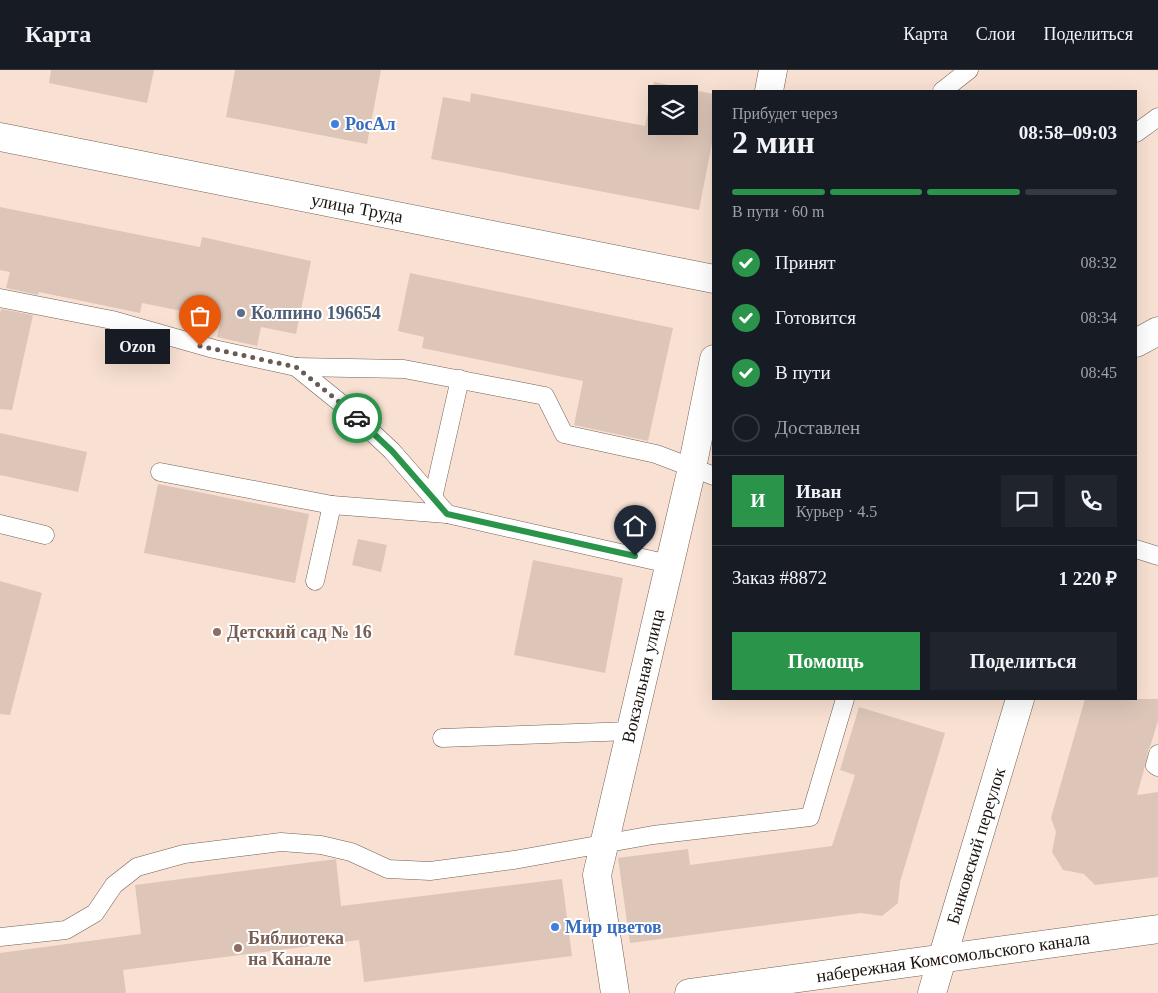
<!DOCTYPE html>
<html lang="ru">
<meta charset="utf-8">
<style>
body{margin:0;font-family:"Times New Roman",serif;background:#20242c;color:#f1f3f6;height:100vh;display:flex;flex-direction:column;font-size:19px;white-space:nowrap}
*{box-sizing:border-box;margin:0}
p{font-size:16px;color:#9ea1a6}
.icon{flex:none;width:28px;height:28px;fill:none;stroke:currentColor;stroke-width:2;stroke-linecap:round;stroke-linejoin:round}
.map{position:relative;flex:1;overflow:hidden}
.panel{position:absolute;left:712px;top:20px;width:425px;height:610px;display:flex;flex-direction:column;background:#171b24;border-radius:0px;box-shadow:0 5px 20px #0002}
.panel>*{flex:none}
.tools{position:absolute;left:648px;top:15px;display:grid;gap:10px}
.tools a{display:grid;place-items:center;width:50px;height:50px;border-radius:0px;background:#171b24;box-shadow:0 5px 20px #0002;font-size:25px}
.pin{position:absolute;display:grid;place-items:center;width:42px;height:42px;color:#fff;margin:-51px -21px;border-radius:50% 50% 50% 0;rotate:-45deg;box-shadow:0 0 5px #0007}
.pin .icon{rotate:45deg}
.courier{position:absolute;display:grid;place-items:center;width:50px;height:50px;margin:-25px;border:4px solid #2a944b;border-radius:50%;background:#fff;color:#222;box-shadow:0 1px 6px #0007}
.bubble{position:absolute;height:35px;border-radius:0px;background:#171b24;box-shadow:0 5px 20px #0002;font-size:16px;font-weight:600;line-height:35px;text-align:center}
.summary em{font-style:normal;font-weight:600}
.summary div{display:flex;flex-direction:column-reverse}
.summary{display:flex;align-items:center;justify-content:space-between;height:85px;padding:0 20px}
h1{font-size:32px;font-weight:600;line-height:38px}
.bar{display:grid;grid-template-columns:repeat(4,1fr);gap:8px 5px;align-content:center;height:60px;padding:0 20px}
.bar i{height:6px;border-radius:4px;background:#363941}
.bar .current{background:#2a944b}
.bar p{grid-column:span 4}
.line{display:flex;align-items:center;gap:12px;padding:0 20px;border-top:1px solid #363941}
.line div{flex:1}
.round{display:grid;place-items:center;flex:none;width:52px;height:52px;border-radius:0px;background:#20242c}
ol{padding:0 20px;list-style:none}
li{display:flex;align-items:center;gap:15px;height:55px}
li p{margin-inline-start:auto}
li .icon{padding:5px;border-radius:50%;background:#2a944b;color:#fff;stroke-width:4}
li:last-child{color:#9ea1a6}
li i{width:28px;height:28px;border:2px solid #363941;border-radius:50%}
.action{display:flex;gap:10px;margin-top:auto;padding:10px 20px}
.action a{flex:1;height:58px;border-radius:0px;background:#2a944b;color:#fff;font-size:20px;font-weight:600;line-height:58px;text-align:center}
.action a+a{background:#20242c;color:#f1f3f6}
header{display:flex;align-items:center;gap:30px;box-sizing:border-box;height:70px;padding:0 25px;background:#171b24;border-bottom:1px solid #363941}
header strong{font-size:24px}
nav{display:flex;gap:28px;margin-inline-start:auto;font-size:18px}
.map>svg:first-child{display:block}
</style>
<header>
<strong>Карта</strong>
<nav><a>Карта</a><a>Слои</a><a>Поделиться</a></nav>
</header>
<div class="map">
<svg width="1158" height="923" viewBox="0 0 1158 923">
<rect width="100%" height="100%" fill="#f8e1d2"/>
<g fill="#ddc6b8" fill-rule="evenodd">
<path d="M51,0H154L147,33L49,13Z"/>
<path d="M235,0H381L367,74L226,47Z"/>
<path d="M654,12L714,24V63L699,140L431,89L443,27L470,32L471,23L645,56ZM656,24H689V56H656Z"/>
<path d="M0,137L200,177L202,167L311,191L296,264L261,257L257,276L217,267L221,249L142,233L140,243L39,222L38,225L6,218L10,202L0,200Z"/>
<path d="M410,203L673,258L648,371L574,355L583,311L422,278L424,267L398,261Z"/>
<path d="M1,239L33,245L12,340L0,339V243Z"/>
<path d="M0,363L87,382L78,422L0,405Z"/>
<path d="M158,414L309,444L295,513L144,483Z"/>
<path d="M358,469L387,475L381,502L352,495Z"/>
<path d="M533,490L623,508L605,603L514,585Z"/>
<path d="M0,511L42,523L10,645L0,644Z"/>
<path d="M1085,629H1158V651L1150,677L1148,681L1145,696L1137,725L1158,722V807L1095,815L1084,804L1063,800L1052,782L1056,762L1051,748Z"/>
<path d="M859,637L945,663L900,812L898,833L882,846L861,843L630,873L618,788L688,779L690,795L832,776L855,705L840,700Z"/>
<path d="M336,789L341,836L562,809L572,886L364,912L359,870L123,900L126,923H0V883L141,864L135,815Z"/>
</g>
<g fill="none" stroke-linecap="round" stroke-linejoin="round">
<g stroke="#746054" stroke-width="19">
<g id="service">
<path d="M942,21L969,0"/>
<path d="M1136,63L1158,47"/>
<path d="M0,228L112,250L214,279L296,297L343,335L392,381L447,444L669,494"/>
<path d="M296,297L404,299L545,326L564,364L656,384L714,406"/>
<path d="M160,402L332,435L447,444"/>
<path d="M433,428L460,309"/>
<path d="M0,454L45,465"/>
<path d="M1136,479L1158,486"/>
<path d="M315,511L332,435"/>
<path d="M442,668L631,661"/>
<path d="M1158,684L1155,695L1158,697"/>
<path d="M0,867L66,860L95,843L114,815L137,797L184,784L281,772L321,775L351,782L388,799L430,801L514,790L653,765L810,747L845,629"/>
</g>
</g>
<g stroke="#746054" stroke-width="29">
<g id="minor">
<path d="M769,21L773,0"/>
<path d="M0,67L714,209"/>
<path d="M1136,273L1158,261"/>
<path d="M942,889L1020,629"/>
<path d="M615,923L597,805L692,398L714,289"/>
</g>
</g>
<g stroke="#746054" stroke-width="29">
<g id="tertiary">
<path d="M689,923L1158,859"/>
<path d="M932,923L942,889"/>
</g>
</g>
<use href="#service" stroke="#fff" stroke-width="18"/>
<use href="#minor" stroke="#fff" stroke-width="28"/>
<use href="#tertiary" stroke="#fff" stroke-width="28"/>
</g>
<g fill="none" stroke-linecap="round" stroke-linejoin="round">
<path stroke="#685b53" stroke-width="5" stroke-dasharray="0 9" d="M200,276L296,297L343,335L357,348"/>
<path stroke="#2a944b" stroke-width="6" d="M357,348L392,381L447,444L635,486"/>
</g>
<g fill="#3f7fe0" stroke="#fff" stroke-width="2">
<circle cx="335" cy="54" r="5"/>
<circle cx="555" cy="857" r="5"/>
</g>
<circle fill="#5c6f8a" stroke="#fff" stroke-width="2" cx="241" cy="243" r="5"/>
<g fill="#8d6e63" stroke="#fff" stroke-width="2">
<circle cx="217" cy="562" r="5"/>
<circle cx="238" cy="878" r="5"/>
</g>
<g text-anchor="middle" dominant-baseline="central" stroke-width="4" stroke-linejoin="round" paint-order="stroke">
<g font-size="18" font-weight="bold" fill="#366cbe" stroke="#fff" text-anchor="start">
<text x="345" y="54">РосАл</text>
<text x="565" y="857">Мир цветов</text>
</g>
<g font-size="18" fill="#1a130e" stroke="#fff">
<text transform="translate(357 138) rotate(11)">улица Труда</text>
<text transform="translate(643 606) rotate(-77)">Вокзальная улица</text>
<text transform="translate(976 776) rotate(-73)">Банковский переулок</text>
<text transform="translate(953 887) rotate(-8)">набережная Комсомольского канала</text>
</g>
<g font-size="18" font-weight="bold" fill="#4e5e75" stroke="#fff" text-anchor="start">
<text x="251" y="243">Колпино 196654</text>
</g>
<g font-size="18" font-weight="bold" fill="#785e54" stroke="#fff" text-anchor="start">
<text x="227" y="562">Детский сад № 16</text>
<text x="248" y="868">Библиотека<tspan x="248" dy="21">на Канале</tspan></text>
</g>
</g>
</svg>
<div class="tools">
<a><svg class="icon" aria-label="layers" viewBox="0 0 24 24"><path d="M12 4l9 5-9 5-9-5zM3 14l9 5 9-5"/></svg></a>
</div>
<div class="pin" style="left:200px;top:276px;background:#ea580c"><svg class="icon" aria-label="bag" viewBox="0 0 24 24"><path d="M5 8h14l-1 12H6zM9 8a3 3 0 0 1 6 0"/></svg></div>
<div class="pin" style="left:635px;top:486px;background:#1f2937"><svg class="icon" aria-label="home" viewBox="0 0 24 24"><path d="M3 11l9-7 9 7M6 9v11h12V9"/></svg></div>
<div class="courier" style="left:357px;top:348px"><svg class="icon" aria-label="car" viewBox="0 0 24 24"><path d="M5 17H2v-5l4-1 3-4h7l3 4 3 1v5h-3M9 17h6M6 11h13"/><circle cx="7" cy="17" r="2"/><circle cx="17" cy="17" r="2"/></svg></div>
<div class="bubble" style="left:105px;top:259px;width:65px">Ozon</div>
<section class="panel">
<div class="summary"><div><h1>2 мин</h1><p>Прибудет через</p></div><em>08:58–09:03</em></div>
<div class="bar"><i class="current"></i><i class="current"></i><i class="current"></i><i></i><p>В пути · 60 m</p></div>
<ol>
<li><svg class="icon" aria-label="check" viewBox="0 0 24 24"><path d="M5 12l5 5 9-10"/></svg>Принят<p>08:32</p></li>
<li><svg class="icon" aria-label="check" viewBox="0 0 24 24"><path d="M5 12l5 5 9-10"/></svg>Готовится<p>08:34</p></li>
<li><svg class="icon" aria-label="check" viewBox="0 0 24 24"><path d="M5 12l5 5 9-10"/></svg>В пути<p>08:45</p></li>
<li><i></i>Доставлен</li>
</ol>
<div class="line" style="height:90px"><b class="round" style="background:#2a944b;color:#fff">И</b><div><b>Иван</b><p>Курьер · 4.5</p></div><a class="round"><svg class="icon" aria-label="chat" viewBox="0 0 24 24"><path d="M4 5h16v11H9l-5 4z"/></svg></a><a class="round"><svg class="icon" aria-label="phone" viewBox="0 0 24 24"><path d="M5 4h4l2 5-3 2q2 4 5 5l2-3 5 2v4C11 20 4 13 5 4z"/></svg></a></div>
<div class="line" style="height:65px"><div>Заказ #8872</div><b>1 220 ₽</b></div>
<div class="action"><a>Помощь</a><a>Поделиться</a></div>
</section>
</div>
